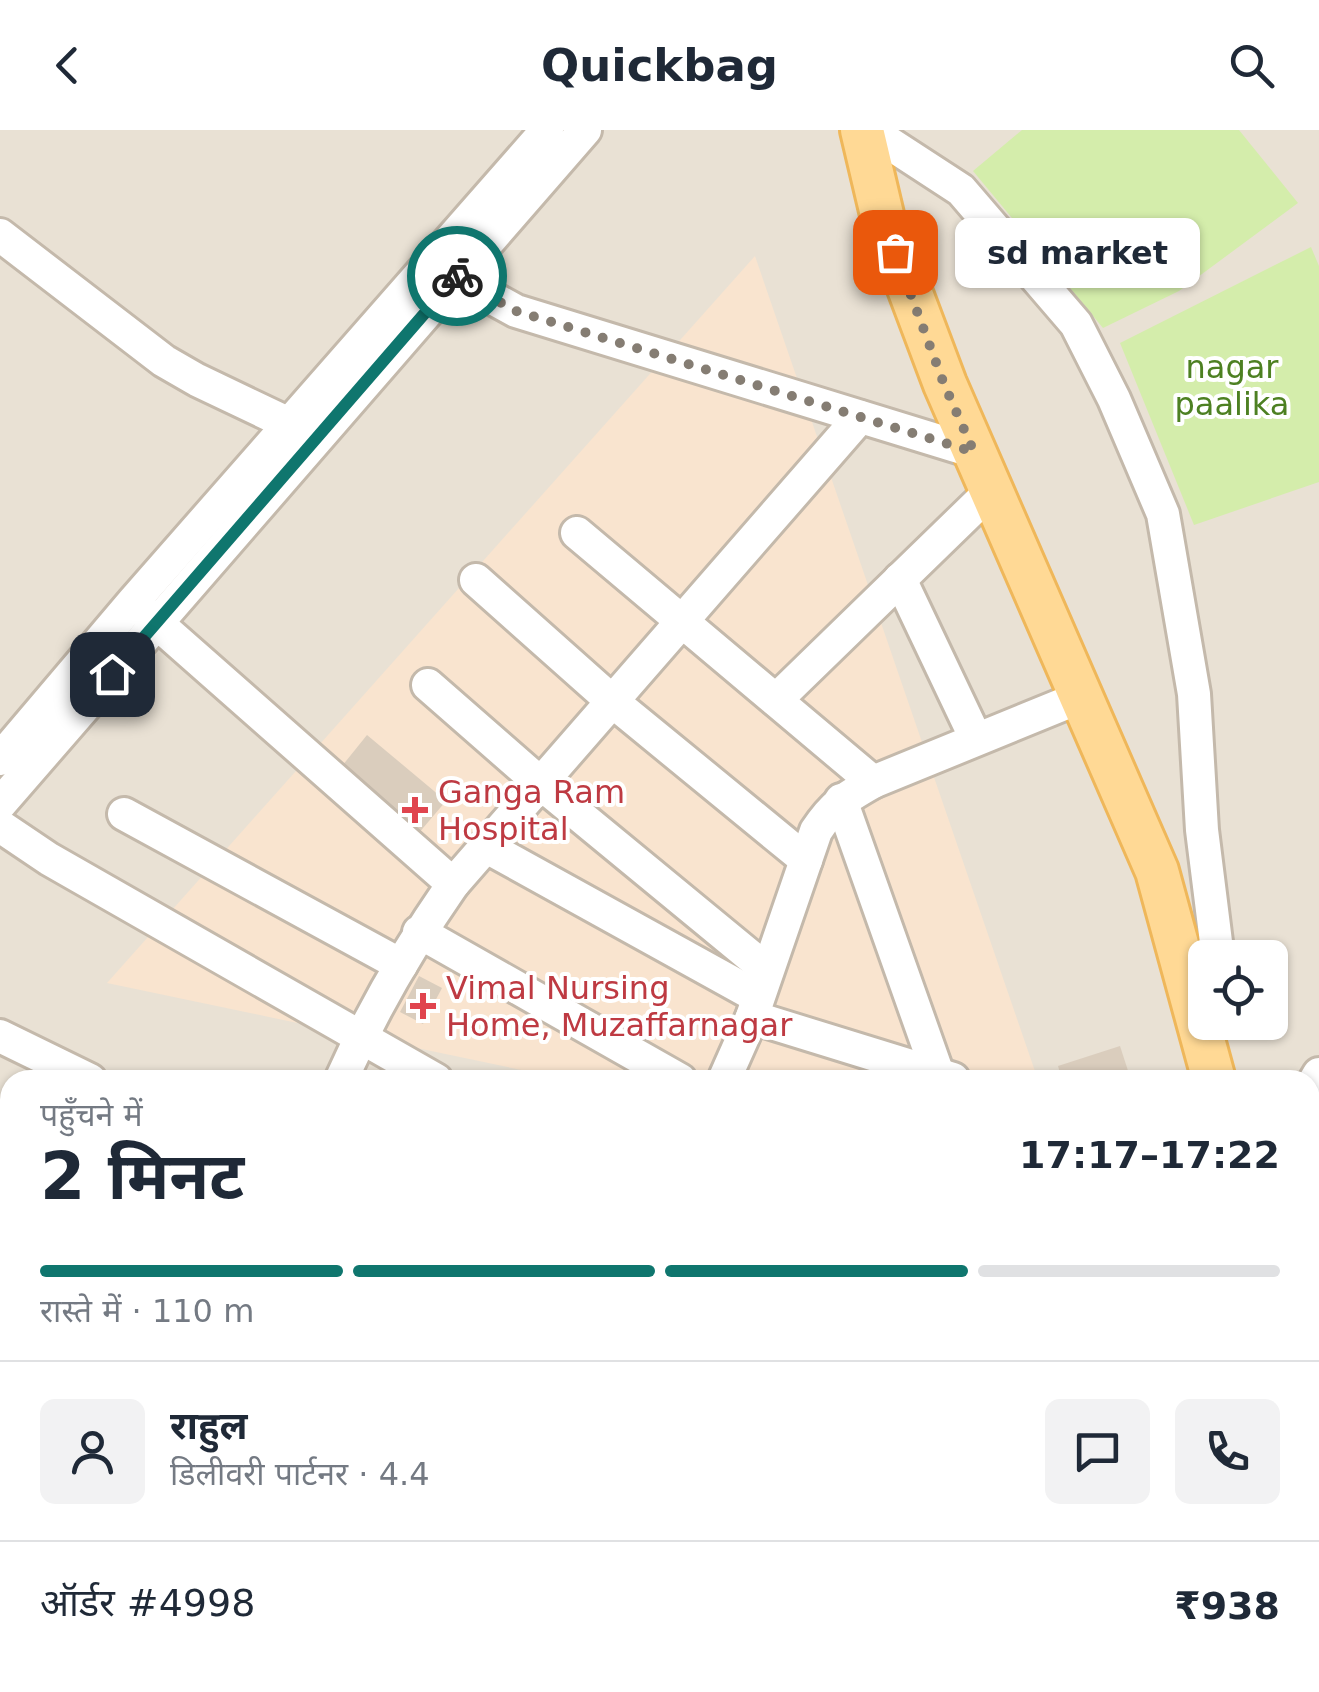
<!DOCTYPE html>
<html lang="hi">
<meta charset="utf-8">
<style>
body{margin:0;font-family:"DejaVu Sans","Noto Sans Devanagari",sans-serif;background:#f2f2f3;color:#1f2937;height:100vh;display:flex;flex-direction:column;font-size:38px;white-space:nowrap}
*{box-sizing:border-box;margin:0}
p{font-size:32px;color:#747a83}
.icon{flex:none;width:55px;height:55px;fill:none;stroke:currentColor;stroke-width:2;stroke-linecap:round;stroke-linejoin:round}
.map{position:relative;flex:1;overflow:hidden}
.drawer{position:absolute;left:0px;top:940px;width:1320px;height:622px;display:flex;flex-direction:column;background:#fff;border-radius:30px 30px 0 0;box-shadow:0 2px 8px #0004}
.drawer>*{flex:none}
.fabs{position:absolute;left:1188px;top:810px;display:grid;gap:20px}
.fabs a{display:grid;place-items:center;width:100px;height:100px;border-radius:15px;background:#fff;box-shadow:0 2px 8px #0004;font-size:50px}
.pin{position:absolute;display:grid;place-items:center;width:85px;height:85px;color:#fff;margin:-42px;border-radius:20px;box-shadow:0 5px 15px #0006}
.courier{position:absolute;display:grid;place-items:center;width:100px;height:100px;margin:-50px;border:8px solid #0f766e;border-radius:50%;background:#fff;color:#222;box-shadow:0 2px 12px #0007}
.bubble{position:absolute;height:70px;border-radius:15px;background:#fff;box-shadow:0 2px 8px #0004;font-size:32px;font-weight:700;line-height:70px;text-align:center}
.summary em{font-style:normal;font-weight:700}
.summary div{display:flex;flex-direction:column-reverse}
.summary{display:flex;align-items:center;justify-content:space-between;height:170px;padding:0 40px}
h1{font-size:65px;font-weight:700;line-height:75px}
.bar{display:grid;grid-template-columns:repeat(4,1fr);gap:15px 10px;align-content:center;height:120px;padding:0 40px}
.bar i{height:12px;border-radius:8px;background:#e0e1e3}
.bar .active{background:#0f766e}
.bar p{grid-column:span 4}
.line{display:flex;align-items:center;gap:25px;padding:0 40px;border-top:2px solid #e0e1e3}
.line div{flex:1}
.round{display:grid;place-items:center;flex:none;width:105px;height:105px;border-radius:15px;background:#f2f2f3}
header{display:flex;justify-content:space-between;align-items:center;height:130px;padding:0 40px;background:#fff;font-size:45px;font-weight:700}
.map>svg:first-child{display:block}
</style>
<header><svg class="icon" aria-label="back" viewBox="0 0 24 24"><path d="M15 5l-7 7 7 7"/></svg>Quickbag<svg class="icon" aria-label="search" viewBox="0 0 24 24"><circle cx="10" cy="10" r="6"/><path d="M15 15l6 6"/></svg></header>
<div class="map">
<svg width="1319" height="1562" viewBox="0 0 1319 1562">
<rect width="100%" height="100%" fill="#f5efe6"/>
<path fill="#e9e1d4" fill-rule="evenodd" d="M0,0H1319V1562H0ZM1205,828H1270V892H1205ZM10,950H1310V1552H10Z"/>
<g fill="#f9e4cf">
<path d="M755,126L1038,950H569L107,853Z"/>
<path d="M0,1097L10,1101V1552L132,1553L131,1562H0Z"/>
</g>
<g fill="#d4edab">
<path d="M1022,0H1239L1298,73L1179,161L1103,198L973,41Z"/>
<path d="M1311,117L1319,136V352L1194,395L1120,213Z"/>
</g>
<g fill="#dacdbd">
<path d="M367,605L446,671L412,711L334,646Z"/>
<path d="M419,846L442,858L423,894L400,882Z"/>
<path d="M1120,916L1131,950H1062L1058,936Z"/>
</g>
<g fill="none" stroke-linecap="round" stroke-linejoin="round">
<g stroke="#c4b9ab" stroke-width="38">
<g id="minor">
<path d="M869,0L961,60L1076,194L1114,269L1163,384L1194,564L1202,700L1216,812V828"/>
<path d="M0,105L164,231L197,250L306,302"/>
<path d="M445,132L476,159L516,181L975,322"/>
<path d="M577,403L873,652"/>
<path d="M900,449L976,609"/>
<path d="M476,450L612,571L806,730"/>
<path d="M141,479L453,754"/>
<path d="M428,555L540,653L767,840"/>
<path d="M776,570L991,361"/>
<path d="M0,629L133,472L547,0"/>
<path d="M841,670L938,944"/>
<path d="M0,674L585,0"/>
<path d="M124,684L401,835"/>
<path d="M0,696L49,729L436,950"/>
<path d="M485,716L758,867"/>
<path d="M419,802L680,950"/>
<path d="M752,887L953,949"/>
<path d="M0,906L90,950"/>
<path d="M341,950C372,881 410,816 453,754L860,287"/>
<path d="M724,950L752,887L816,701C834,674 845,668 873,652L1081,567L1073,545"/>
<path d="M1310,959L1319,944"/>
<path d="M0,1051L10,1059"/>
<path d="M313,1552L332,1562"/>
<path d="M43,1562L48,1552"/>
<path d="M821,1562L826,1552"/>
<path d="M1085,1562L1089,1552"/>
<path d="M1305,1562L1319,1549"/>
</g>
</g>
<g stroke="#efb75a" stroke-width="48">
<g id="major">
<path d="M862,0L883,89L945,254L1157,741L1214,950"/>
<path d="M1235,1552L1237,1562"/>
</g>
</g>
<use href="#minor" stroke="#fff" stroke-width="32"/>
<use href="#major" stroke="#ffd995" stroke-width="42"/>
</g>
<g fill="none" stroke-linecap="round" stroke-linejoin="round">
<path stroke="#857d73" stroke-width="10" stroke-dasharray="0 18" d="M457,146L458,144L476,159L516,181L974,322L944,254L895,122"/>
<path stroke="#0f766e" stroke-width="12" d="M112,544L457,146"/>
</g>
<g fill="#e0444e" stroke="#fff" stroke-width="4">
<path d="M410 665h10v10h10v10h-10v10h-10v-10h-10v-10h10z"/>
<path d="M418 861h10v10h10v10h-10v10h-10v-10h-10v-10h10z"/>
</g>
<g text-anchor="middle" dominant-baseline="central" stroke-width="8" stroke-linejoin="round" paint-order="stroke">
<g font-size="32" fill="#4d8022" stroke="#fff">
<text x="1232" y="237">nagar<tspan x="1232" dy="37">paalika</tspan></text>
</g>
<g font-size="32" fill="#be3a42" stroke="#fff" text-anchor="start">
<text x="438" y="662">Ganga Ram<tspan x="438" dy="37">Hospital</tspan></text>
<text x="446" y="858">Vimal Nursing<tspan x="446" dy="37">Home, Muzaffarnagar</tspan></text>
</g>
</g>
</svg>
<div class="fabs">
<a><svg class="icon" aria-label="locate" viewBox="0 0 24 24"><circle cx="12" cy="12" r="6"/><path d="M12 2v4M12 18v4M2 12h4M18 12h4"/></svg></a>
</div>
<div class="pin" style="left:895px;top:122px;background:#ea580c"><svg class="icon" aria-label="bag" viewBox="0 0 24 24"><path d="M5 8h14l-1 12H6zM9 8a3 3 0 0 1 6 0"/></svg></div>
<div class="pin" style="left:112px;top:544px;background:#1f2937"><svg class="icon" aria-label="home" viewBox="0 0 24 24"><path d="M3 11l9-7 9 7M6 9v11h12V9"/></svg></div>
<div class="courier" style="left:457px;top:146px"><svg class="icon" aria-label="bike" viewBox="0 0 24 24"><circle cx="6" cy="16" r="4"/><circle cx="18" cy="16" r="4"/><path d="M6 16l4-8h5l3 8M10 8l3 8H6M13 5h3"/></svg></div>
<div class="bubble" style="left:955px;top:88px;width:245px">sd market</div>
<section class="drawer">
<div class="summary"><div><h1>2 मिनट</h1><p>पहुँचने में</p></div><em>17:17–17:22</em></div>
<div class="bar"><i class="active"></i><i class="active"></i><i class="active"></i><i></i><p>रास्ते में · 110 m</p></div>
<div class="line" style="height:180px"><a class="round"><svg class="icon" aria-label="person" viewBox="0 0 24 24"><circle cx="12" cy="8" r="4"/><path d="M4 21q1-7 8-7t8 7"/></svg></a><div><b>राहुल</b><p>डिलीवरी पार्टनर · 4.4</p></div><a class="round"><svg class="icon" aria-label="chat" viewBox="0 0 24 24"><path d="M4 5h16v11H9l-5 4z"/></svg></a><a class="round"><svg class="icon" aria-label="phone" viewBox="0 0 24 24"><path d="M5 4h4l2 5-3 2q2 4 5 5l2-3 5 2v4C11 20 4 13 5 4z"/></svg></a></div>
<div class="line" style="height:130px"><div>ऑर्डर #4998</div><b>₹938</b></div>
</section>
</div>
